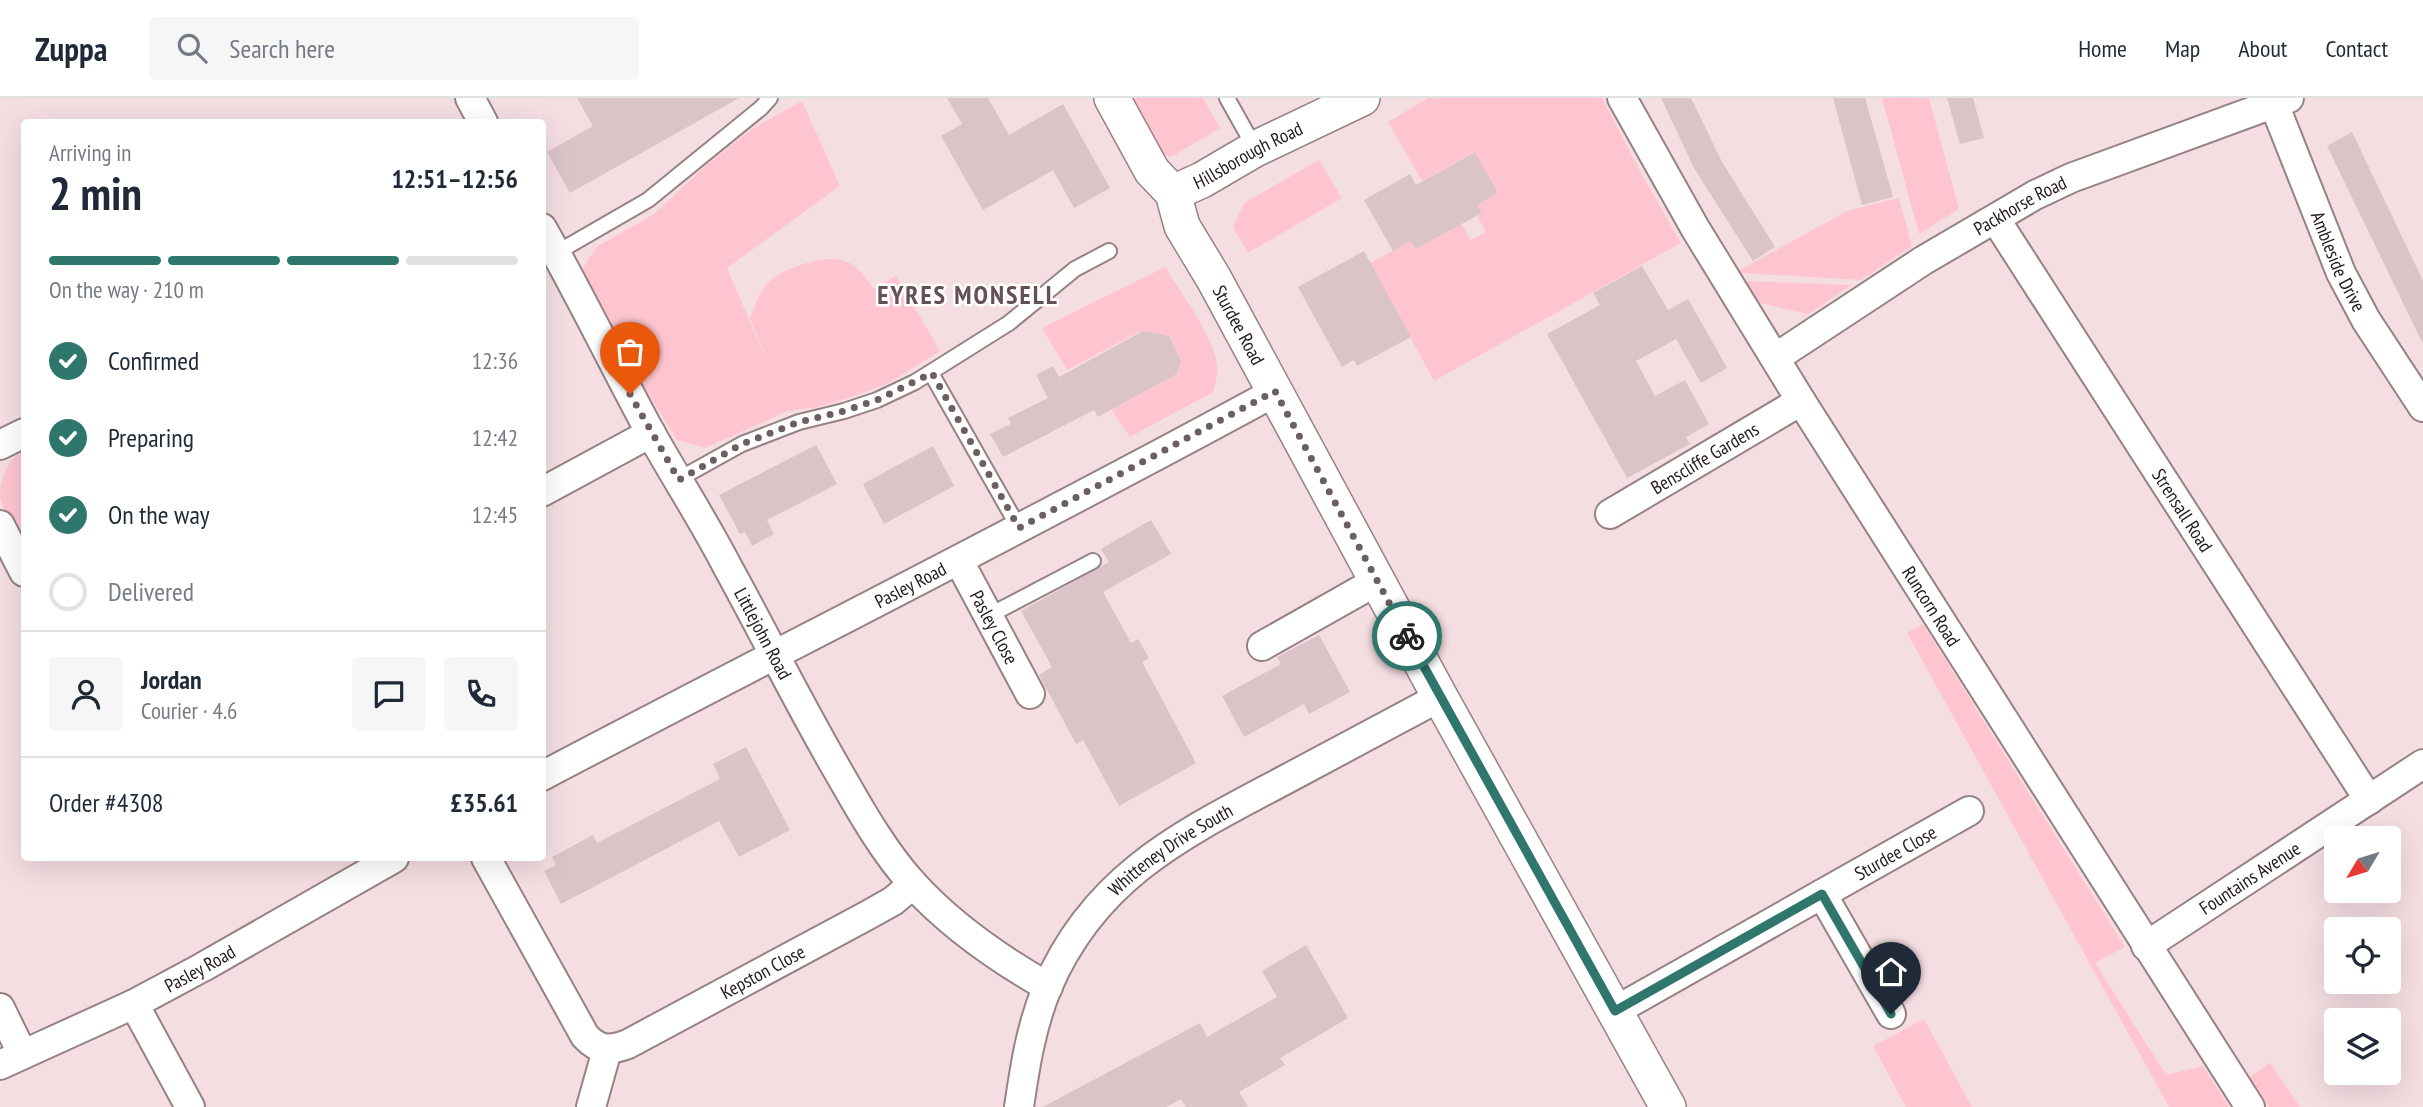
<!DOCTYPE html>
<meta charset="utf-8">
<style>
body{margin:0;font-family:"PT Sans Narrow",sans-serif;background:#f6f6f7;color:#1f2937;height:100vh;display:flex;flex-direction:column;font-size:26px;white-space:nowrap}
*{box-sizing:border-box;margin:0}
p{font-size:23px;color:#747a83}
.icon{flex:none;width:38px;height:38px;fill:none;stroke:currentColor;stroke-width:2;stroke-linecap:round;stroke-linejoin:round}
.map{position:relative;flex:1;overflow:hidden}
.panel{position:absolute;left:21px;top:21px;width:525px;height:742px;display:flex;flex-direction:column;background:#fff;border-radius:7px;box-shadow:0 7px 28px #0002}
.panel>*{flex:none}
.needle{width:46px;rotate:232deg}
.controls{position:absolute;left:2324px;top:728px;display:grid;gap:14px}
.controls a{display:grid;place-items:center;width:77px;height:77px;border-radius:7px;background:#fff;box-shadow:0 7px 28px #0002;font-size:35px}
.pin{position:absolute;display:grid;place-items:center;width:60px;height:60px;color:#fff;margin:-72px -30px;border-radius:50% 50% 50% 0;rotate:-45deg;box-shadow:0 0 7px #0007}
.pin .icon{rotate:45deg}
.courier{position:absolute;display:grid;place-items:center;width:70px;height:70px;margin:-35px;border:5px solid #2f766d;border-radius:50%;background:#fff;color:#222;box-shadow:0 2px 9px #0007}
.headline em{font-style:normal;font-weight:700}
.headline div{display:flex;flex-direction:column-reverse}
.headline{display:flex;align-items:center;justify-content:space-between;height:119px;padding:0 28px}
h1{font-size:46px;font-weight:700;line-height:52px}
.bar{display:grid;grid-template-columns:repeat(4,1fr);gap:10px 7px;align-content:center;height:84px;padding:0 28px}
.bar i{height:9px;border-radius:5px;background:#e0e1e3}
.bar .active{background:#2f766d}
.bar p{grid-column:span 4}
.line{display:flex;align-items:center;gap:18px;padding:0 28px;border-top:2px solid #e0e1e3}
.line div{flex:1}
.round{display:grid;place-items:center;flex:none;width:74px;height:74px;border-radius:7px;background:#f6f6f7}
ol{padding:0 28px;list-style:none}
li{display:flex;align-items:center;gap:21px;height:77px}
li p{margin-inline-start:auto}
li .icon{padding:7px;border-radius:50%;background:#2f766d;color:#fff;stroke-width:4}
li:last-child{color:#747a83}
li i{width:38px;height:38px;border:4px solid #e0e1e3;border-radius:50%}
header{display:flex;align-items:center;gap:42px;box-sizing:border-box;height:98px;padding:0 35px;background:#fff;border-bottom:2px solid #e0e1e3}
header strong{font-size:33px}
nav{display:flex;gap:38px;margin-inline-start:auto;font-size:24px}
.search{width:490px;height:63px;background:#f6f6f7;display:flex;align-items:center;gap:18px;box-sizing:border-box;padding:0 24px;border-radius:7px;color:#747a83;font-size:26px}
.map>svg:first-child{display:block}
</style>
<header>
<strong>Zuppa</strong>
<div class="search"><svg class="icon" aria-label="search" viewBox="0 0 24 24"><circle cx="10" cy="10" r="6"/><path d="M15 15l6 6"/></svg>Search here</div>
<nav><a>Home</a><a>Map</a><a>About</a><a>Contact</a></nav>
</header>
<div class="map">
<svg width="2423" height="1009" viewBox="0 0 2423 1009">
<rect width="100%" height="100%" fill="#f4dee2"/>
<g fill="#fec5d0">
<path d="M1127,0H1203L1220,30L1171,59L1155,53Z"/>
<path d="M1428,0H1602L1641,75L1681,145L1434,283L1370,165L1410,143L1415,151L1461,125L1471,142L1486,134L1477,118L1482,115L1477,107L1498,95L1474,54L1422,83L1388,24Z"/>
<path d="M1882,0H1929L1959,111L1919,136Z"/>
<path d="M802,3L840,88L727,170L772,275L750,220C755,209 758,196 767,186C778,171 824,157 842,162C857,166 865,179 874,191L896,178L940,253L889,285L846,301L813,310L788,313L705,350L677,342L577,180L596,149L654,116L709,65L753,30Z"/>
<path d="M1319,62L1342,100L1248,155L1233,129L1244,105Z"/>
<path d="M1899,100L1912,148L1861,182L1742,175L1740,172L1847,113Z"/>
<path d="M1165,169C1180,193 1215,241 1217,267C1218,276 1216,284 1213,294L1130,339L1112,312L1177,276L1181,263L1169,238L1153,235L1143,240L1139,234L1067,272L1042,230Z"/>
<path d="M1746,183L1852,187L1808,216L1760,205Z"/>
<path d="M24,352V447C18,436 1,410 0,398C0,379 9,360 24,352Z"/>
<path d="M1923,526L2125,849L2095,865L2166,977L2203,968L2229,1009H2169L1907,535Z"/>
<path d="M1924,921L1972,1009H1906L1873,948Z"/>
<path d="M2270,965L2300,1009H2269L2250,979Z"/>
</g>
<g fill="#dac4c8">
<path d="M577,0H739L570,95L547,54L593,28Z"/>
<path d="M947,0H988L1009,37L1063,6L1110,90L1074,110L1053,72L983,112L941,38L962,26Z"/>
<path d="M1661,0H1691L1722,64L1775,149L1753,163L1694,70Z"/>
<path d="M1833,0H1865L1893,99L1862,107Z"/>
<path d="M1947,0H1973L1984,40L1960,46Z"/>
<path d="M2352,34L2423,183V246L2327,48Z"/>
<path d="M1475,54L1498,95L1477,107L1482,115L1415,151L1410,143L1393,153L1364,102L1410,76L1416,87Z"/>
<path d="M1364,153L1411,239L1357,268L1354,262L1342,269L1298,189Z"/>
<path d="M1642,168L1668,212L1688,201L1727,270L1701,285L1676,241L1636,263L1655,298L1685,282L1709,326L1686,339L1690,346L1627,380L1547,236L1600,207L1593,195Z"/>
<path d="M1143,233L1169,238L1181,263L1177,276L1098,319L1094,312L1003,359L990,336L1011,326L1008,320L1048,300L1036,277L1053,268L1059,279Z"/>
<path d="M816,347L837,386L767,422L774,436L752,448L745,434L740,436L719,397Z"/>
<path d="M933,348L954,388L884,426L863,386Z"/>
<path d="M1151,422L1171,456L1103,494L1131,545L1138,541L1149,560L1142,564L1196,665L1119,708L1083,642L1076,646L1039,577L1052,569L1021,513L1109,464L1101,451Z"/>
<path d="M1319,537L1350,594L1309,616L1304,606L1244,639L1222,598L1281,566L1277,559Z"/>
<path d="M746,649L790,732L739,759L719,723L561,806L544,773L556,767L552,759L593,737L597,745L720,681L713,666Z"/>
<path d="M1306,847L1348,920L1280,960L1285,967L1239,994L1248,1009H1186L1181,1001L1166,1009H1043L1200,925L1207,939L1277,899L1262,873Z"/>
</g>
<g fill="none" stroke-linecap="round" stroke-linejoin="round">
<g stroke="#968285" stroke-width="18">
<g id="service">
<path d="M1227,0L1255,50"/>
<path d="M556,155L648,102L761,10L770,0"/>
<path d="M931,275L1019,430"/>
<path d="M679,381L742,346L799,324L844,313L877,302L915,284L1009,225L1075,171L1109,153"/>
<path d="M988,518L1093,463"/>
</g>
</g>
<g stroke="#968285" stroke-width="32">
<g id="minor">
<path d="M470,0L483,24"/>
<path id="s1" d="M1622,0L1695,130L1801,303L2250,1009"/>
<path id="s2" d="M2274,6L2341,175L2366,222L2423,309"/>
<path id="s3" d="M1996,122L2369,702"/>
<path id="s4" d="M542,130C580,197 613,265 649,332C674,377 702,420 726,466C765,537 801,610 842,680C863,717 885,755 913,786C951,828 999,861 1048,889"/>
<path id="s5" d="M1775,260L1924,162L2035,97L2071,80L2289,0"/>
<path d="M0,347L24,335"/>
<path d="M542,394L651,335"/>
<path id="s6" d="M1610,416L1801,303"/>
<path d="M0,427L24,474"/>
<path id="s7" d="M959,463L1030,596"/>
<path d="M1262,548L1377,483"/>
<path id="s8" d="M542,678C787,549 1033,426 1275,294"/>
<path id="s9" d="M486,760L585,938C599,953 610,953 628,946L868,817L893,803L913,786"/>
<path d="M1822,796L1891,916"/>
<path id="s10" d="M2146,848L2423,666"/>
<path d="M134,906L190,1009"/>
<path d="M0,910L22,955"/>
<path id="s11" d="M1615,913L1969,713"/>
<path id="s12" d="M0,967L134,906L203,869L394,760"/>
<path d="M591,1009L607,952"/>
<path id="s13" d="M1019,1009C1025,968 1031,929 1047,890C1094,779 1181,737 1281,684C1334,656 1387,627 1440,599"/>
</g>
</g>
<g stroke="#968285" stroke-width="38">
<g id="tertiary">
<path id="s14" d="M1112,0L1152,73L1173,95L1182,128L1214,181L1440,599L1668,1009"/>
<path id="s15" d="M1173,95L1202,82L1255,51L1362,0"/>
</g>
</g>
<use href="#service" stroke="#fff" stroke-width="14"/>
<use href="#minor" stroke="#fff" stroke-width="28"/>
<use href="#tertiary" stroke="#fff" stroke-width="35"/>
</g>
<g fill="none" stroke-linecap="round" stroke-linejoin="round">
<path stroke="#6c5f61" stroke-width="7" stroke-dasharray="0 12.6" d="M630,296L679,382L742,346L799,324L844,313L877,302L932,275L1019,430L1275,293L1407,538"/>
<path stroke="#2f766d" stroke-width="9" d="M1407,538L1615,913L1822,796L1891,916"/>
</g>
<g text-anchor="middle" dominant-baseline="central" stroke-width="5" stroke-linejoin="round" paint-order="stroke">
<g font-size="19" fill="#221a1b" stroke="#fff">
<text stroke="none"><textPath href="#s15" startOffset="84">Hillsborough Road</textPath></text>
<text stroke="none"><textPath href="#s5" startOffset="289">Packhorse Road</textPath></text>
<text stroke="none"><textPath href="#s2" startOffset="170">Ambleside Drive</textPath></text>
<text stroke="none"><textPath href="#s14" startOffset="262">Sturdee Road</textPath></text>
<text stroke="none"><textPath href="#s6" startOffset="110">Benscliffe Gardens</textPath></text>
<text stroke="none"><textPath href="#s3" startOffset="345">Strensall Road</textPath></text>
<text stroke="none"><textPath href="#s8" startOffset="415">Pasley Road</textPath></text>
<text stroke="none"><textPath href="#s1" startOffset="595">Runcorn Road</textPath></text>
<text stroke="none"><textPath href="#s7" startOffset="75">Pasley Close</textPath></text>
<text stroke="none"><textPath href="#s4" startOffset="462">Littlejohn Road</textPath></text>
<text stroke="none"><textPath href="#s13" startOffset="312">Whitteney Drive South</textPath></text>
<text stroke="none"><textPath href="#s11" startOffset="322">Sturdee Close</textPath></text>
<text stroke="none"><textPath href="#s10" startOffset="124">Fountains Avenue</textPath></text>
<text stroke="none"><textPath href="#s12" startOffset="222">Pasley Road</textPath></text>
<text stroke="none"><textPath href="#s9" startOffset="404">Kepston Close</textPath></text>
</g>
<g font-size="26" font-weight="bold" letter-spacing="2" fill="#635154" stroke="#fff">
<text x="968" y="196">EYRES MONSELL</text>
</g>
</g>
</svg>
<div class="controls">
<a><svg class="needle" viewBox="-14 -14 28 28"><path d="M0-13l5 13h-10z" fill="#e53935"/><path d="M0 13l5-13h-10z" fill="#747a83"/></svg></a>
<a><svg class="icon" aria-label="locate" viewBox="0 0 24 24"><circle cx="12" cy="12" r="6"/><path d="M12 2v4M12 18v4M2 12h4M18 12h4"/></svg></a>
<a><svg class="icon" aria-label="layers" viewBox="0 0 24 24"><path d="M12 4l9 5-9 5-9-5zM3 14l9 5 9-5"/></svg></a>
</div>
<div class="pin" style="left:630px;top:296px;background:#ea580c"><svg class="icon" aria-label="bag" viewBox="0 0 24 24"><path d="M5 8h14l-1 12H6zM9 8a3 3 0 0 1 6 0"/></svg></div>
<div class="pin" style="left:1891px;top:916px;background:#1f2937"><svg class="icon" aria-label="home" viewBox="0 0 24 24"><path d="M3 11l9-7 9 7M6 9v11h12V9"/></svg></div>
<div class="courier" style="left:1407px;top:538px"><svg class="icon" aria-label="bike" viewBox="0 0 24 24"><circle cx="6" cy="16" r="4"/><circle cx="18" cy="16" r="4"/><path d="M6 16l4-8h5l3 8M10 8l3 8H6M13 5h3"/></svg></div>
<section class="panel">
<div class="headline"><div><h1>2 min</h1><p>Arriving in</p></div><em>12:51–12:56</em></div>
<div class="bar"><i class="active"></i><i class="active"></i><i class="active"></i><i></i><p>On the way · 210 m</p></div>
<ol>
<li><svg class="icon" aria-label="check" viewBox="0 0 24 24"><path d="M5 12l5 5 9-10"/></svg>Confirmed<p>12:36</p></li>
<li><svg class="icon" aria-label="check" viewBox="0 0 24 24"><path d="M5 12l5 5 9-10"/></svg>Preparing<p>12:42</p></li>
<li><svg class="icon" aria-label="check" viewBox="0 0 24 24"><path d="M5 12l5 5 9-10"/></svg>On the way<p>12:45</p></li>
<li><i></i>Delivered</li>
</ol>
<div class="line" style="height:126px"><a class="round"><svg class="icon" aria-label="person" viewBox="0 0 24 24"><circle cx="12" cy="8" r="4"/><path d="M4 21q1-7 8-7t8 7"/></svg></a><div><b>Jordan</b><p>Courier · 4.6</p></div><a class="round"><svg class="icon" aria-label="chat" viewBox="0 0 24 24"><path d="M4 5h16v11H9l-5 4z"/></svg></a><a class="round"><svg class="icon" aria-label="phone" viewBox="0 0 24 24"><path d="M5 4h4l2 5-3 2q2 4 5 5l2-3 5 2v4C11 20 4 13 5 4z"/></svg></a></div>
<div class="line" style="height:91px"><div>Order #4308</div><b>£35.61</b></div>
</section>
</div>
